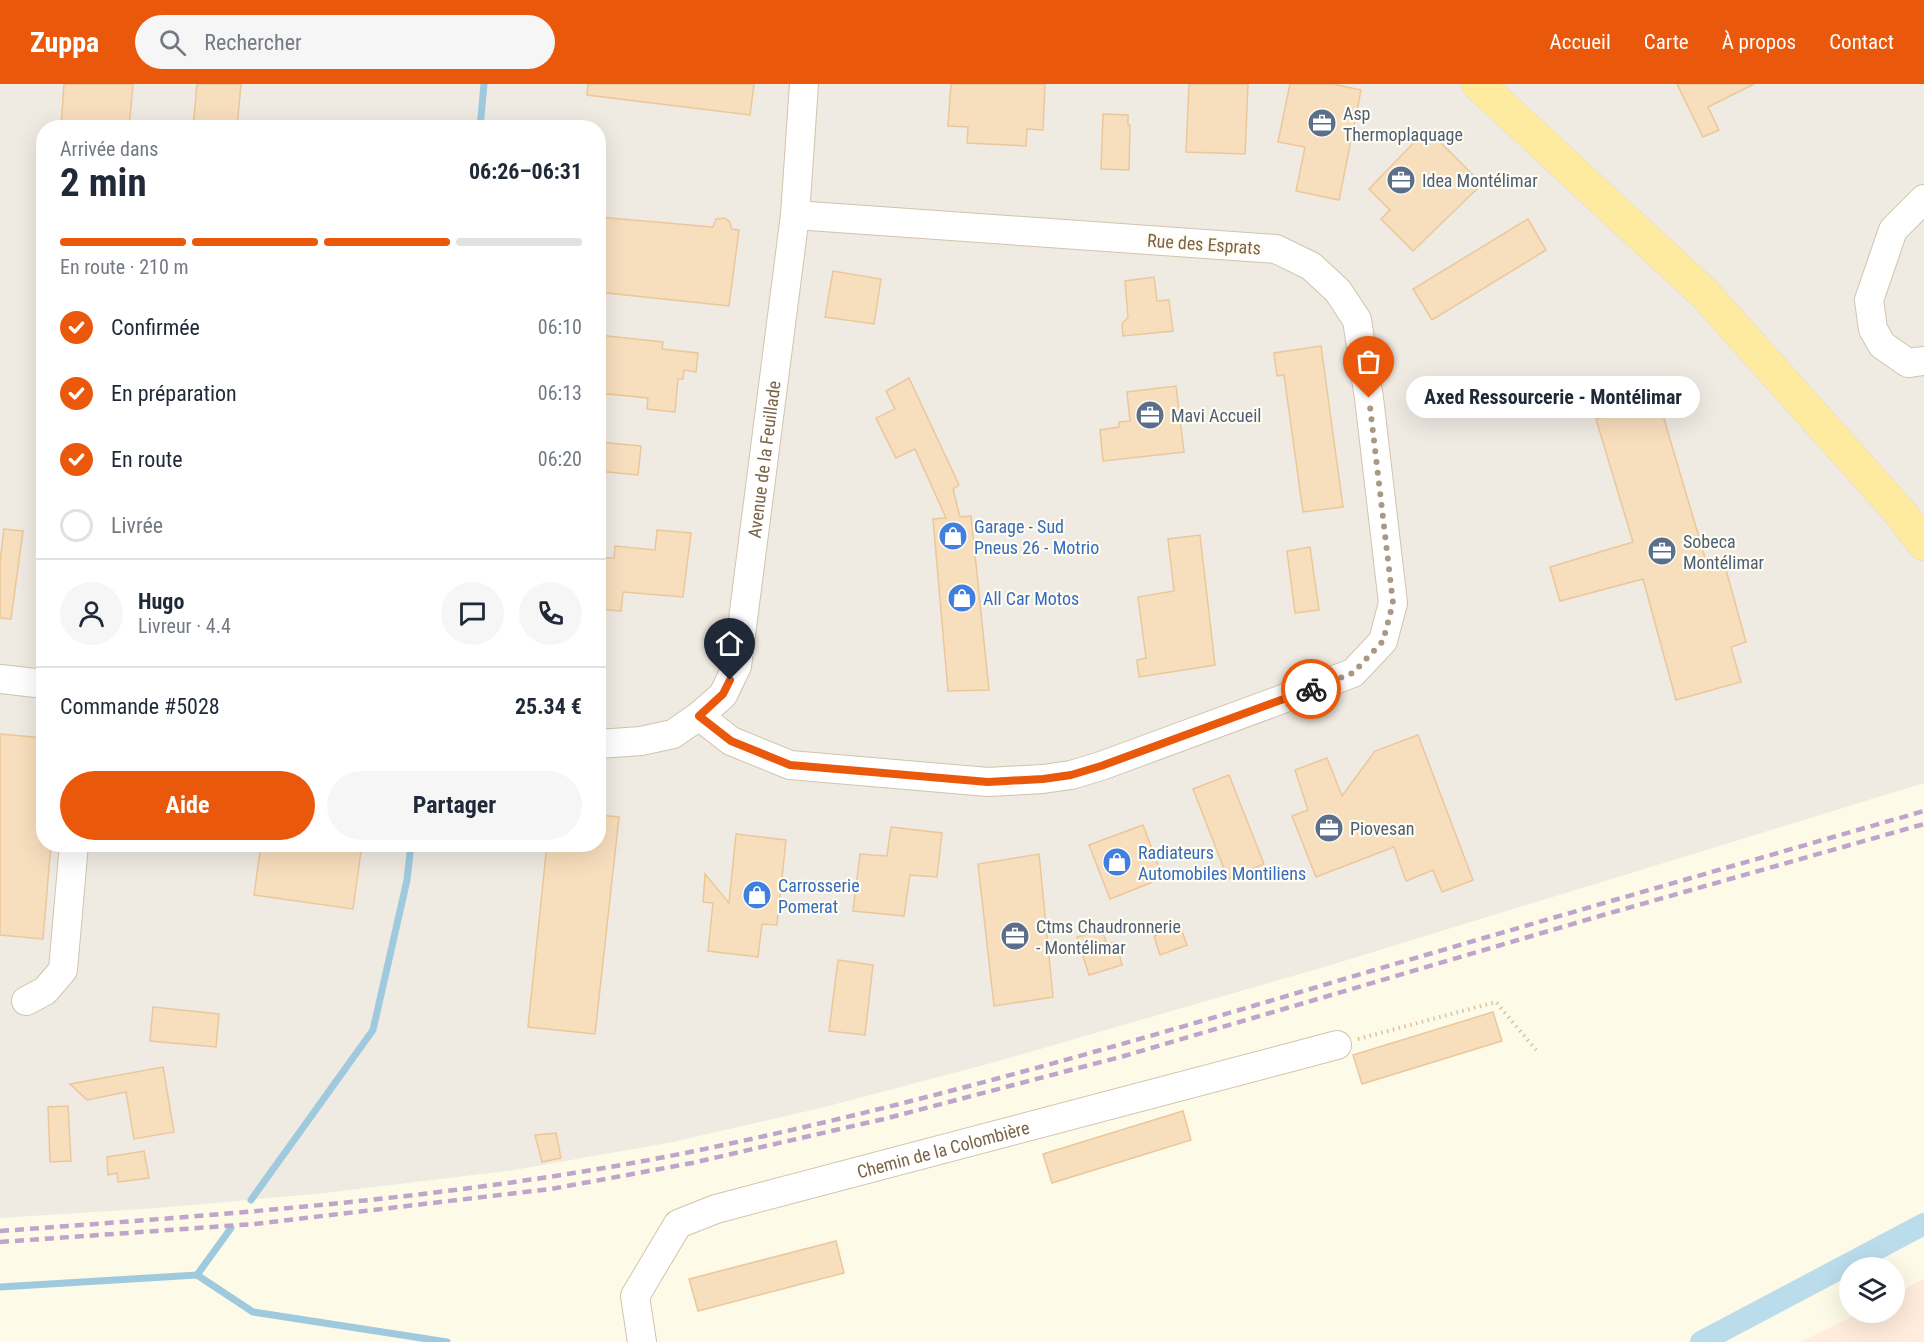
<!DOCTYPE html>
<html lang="fr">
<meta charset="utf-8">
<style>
body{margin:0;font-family:"Roboto Condensed",sans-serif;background:#f6f6f7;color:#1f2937;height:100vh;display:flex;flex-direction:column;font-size:22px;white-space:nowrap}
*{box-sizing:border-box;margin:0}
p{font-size:20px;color:#747a83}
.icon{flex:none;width:33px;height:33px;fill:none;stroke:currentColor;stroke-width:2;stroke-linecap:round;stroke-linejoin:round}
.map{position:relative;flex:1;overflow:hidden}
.side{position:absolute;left:36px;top:36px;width:570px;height:732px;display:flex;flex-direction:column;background:#fff;border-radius:24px;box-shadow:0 6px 24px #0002}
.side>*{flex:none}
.buttons{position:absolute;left:1839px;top:1173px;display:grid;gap:12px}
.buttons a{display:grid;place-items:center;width:66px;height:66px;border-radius:50%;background:#fff;box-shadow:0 6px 24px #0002;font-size:30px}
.pin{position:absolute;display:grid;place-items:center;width:51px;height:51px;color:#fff;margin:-62px -26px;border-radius:50% 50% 50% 0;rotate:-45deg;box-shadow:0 0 6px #0007}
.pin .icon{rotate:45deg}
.courier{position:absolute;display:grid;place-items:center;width:60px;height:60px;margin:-30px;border:4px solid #ea580c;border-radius:50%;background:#fff;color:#222;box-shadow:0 2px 8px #0007}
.bubble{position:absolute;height:42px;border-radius:21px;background:#fff;box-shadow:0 6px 24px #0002;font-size:20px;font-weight:700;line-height:42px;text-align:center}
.summary em{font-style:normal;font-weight:700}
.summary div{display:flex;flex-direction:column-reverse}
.summary{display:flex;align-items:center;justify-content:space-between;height:102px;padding:0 24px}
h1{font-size:39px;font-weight:700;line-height:45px}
.bar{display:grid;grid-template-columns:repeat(4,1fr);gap:9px 6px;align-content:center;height:72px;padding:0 24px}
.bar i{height:8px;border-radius:4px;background:#e0e1e3}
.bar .current{background:#ea580c}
.bar p{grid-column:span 4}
.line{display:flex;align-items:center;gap:15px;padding:0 24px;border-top:2px solid #e0e1e3}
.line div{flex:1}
.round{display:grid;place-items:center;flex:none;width:63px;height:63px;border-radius:32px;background:#f6f6f7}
ol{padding:0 24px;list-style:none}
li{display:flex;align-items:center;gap:18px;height:66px}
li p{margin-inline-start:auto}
li .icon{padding:6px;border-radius:50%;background:#ea580c;color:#fff;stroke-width:4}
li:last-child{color:#747a83}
li i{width:33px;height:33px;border:3px solid #e0e1e3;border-radius:50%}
.primary-button{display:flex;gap:12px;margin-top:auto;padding:12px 24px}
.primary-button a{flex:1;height:69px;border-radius:36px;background:#ea580c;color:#fff;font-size:24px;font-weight:700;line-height:69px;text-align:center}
.primary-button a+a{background:#f6f6f7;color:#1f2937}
header{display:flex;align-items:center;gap:36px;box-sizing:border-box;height:84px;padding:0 30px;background:#ea580c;color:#fff}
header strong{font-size:28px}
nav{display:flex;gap:33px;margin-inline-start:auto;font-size:21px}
.search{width:420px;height:54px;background:#f6f6f7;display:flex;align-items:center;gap:15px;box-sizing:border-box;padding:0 21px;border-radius:33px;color:#747a83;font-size:22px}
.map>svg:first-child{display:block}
</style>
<header>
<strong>Zuppa</strong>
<div class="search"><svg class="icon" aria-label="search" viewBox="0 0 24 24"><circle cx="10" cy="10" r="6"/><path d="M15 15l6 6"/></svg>Rechercher</div>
<nav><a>Accueil</a><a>Carte</a><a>À propos</a><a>Contact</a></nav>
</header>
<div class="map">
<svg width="1924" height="1258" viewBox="0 0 1924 1258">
<rect width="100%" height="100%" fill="#fefae8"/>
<path fill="#ffecdc" d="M1924,1195V1258H1801L1859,1229L1894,1228L1895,1210Z"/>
<path fill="#efeae2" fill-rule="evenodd" d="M0,0H1924V699L1334,880L995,978L821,1024L673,1058L514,1086L325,1109L157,1124L0,1134ZM44,44H598V760H44Z"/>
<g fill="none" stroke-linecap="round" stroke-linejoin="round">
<g stroke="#9fcade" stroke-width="7">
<path d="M480,44L484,0"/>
<path d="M251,1116L373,946L407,796L411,760"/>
<path d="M197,1191L231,1144"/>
<path d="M0,1203L197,1191L253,1228L447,1258"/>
</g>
<path stroke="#badceb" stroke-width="22" d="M1701,1258L1924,1140"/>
</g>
<g fill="#f7debd" stroke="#ecc79b" stroke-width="1.5">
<path d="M64,0H133L129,44H61Z"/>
<path d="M197,0H241L237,44H193Z"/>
<path d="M588,0H754L750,31L587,11Z"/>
<path d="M951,0H1045L1043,46L1027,45L1026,62L967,59L968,43L948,42Z"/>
<path d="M1189,0H1248L1245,70L1186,68Z"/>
<path d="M1290,0H1333L1361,6L1339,116L1296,107L1305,63L1278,58Z"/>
<path d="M1677,0H1754L1708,23L1719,46L1703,53Z"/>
<path d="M1103,30L1128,31V41H1130L1129,86L1101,85Z"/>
<path d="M1427,45L1482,100L1413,167L1381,135L1390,126L1369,105Z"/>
<path d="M598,133L713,143L716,135L724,134L729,137L732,145L739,146L729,222L598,208Z"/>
<path d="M1528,135L1546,166L1432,236L1413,205Z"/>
<path d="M833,187L881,195L874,240L825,233Z"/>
<path d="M1154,193L1157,217L1169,216L1173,247L1123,252L1122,240L1128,233L1125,197Z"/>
<path d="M598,251L663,258L662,265L698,269L696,288L684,286L683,295H678L675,328L647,325L648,314L598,309Z"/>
<path d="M1321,262L1343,423L1303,428L1284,291L1277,292L1274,269Z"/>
<path d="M909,294L959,401L953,405L960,433L971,432L989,606L948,607L933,435L946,434L915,365L896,374L876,334L895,325L886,307Z"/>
<path d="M1176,302L1184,368L1103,377L1100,346L1119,343V338L1130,337L1127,308Z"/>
<path d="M1659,318L1709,487L1725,482L1746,558L1731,563L1741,598L1676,616L1643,495L1560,517L1550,483L1633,458L1596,335Z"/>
<path d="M598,358L641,362L638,391L598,387Z"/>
<path d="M4,445L23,447L11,535L0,534V478Z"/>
<path d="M657,446L691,449L683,513L623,508L621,527L598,525V473L614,474L615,462L655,466Z"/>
<path d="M1200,451L1215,581L1139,593L1137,576L1146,574L1138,513L1174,507L1168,455Z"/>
<path d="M1310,463L1319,526L1295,529L1287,467Z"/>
<path d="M0,650L44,654V760H51L43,855L0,851Z"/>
<path d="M1418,651L1473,796L1442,808L1433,786L1406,797L1394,763L1316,793L1292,732L1308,726L1295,686L1327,674L1342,712L1375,667Z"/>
<path d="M1229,691L1264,780L1228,795L1193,705Z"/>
<path d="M598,731L619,733L595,950L528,943L547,760H598Z"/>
<path d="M1143,741L1163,794L1110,815L1089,761Z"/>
<path d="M891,743L942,749L937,793L910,791L904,832L853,827L860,770L887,772Z"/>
<path d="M736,750L786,756L777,841L762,840L758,873L708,867L713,819L703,818L705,790L729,819Z"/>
<path d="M261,760H362L353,825L254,811Z"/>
<path d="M1039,770L1053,913L994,922L978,780Z"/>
<path d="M1180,842L1187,861L1160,871L1154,852Z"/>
<path d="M1102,846L1107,860L1116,858L1122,881L1089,891L1077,853Z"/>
<path d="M838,876L873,881L865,951L829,947Z"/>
<path d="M153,923L219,930L216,963L150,957Z"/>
<path d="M1493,928L1502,957L1362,1000L1353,971Z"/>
<path d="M163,983L174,1048L134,1055L126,1008L87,1016L70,1000Z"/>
<path d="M68,1022L71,1077L50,1078L48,1023Z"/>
<path d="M1183,1027L1191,1056L1052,1099L1043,1070Z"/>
<path d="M556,1049L561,1074L542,1078L535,1051Z"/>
<path d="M144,1067L149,1094L118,1098L117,1089L108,1091L107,1073Z"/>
<path d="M836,1157L844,1189L698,1227L689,1195Z"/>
</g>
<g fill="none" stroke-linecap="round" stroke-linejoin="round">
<g stroke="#d3c3ac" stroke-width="30">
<g id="minor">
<path d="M1924,115L1893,146L1869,216L1873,245L1882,261L1908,279L1924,277"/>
<path d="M0,595L44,600"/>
<path d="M699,632L731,657L790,681L988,698L1043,695L1071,691L1101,682L1353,589L1383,557L1393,519L1369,314L1357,236L1338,207L1311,182L1276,165L795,131"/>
<path id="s1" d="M598,660L641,657L673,650L699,632L723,611L737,582L795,131L804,0"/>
<path d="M26,917L45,907L63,886L74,760"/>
<path id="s2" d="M642,1258L635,1212L678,1140L716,1125L1337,961"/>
</g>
</g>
<g stroke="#e0dad3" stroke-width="34">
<path id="major" d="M1478,0L1705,210L1897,425L1924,460"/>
</g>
<path stroke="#ddc19f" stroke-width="4" stroke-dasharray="1.5 4.5" stroke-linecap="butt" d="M1358,955L1496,918L1536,966"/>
<use href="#minor" stroke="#fff" stroke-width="28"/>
<use href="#major" stroke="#ffeb9f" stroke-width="33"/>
<g stroke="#bfa4cb" stroke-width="4.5" stroke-dasharray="9 6" stroke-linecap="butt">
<path d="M0,1147C231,1130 463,1114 690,1068C920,1021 1146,954 1371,887C1555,833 1739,780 1924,727"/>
<path d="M0,1158L254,1140L551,1105L692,1079L888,1034L1124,972L1603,831L1924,740"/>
</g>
</g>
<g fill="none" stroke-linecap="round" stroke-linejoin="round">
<path stroke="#aa9880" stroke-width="6" stroke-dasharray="0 10.8" d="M1311,605L1353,589L1383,557L1393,519L1369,314"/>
<path stroke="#ea580c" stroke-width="8" d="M730,596L723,610L699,632L731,657L790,681L988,698L1043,695L1071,691L1101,682L1311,605"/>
</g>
<defs>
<g id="office-disc" transform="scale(1.5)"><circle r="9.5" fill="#5c6f8a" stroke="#fffcf1"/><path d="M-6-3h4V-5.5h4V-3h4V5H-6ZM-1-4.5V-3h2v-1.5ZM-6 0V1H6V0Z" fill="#fff"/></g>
<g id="shop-disc" transform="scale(1.5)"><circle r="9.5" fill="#3f7fe0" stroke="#fffcf1"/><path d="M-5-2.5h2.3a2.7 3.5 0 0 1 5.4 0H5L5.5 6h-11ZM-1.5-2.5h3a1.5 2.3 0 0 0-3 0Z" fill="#fff"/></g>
</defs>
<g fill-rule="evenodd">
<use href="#office-disc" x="1322" y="39"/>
<use href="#office-disc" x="1401" y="96"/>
<use href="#office-disc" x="1150" y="331"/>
<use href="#shop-disc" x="953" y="452"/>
<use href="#office-disc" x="1662" y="467"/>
<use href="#shop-disc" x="962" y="514"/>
<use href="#office-disc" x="1329" y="744"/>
<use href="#shop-disc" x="1117" y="778"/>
<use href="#shop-disc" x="757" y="811"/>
<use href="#office-disc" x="1015" y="852"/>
</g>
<g text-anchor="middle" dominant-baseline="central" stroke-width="4.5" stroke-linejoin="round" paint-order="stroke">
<g font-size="18" fill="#4e5e75" stroke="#fffcf1" text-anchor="start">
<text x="1343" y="29">Asp<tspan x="1343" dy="21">Thermoplaquage</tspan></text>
<text x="1422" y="96">Idea Montélimar</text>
<text x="1171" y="331">Mavi Accueil</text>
<text x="1683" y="457">Sobeca<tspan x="1683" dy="21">Montélimar</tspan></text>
<text x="1350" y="744">Piovesan</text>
<text x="1036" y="842">Ctms Chaudronnerie<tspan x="1036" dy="21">- Montélimar</tspan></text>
</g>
<g font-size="18" fill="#7d6448" stroke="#fffcf1">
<text transform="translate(1204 160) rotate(4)">Rue des Esprats</text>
<text stroke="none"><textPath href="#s1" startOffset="380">Avenue de la Feuillade</textPath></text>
<text stroke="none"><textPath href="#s2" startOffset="406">Chemin de la Colombière</textPath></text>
</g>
<g font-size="18" fill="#366cbe" stroke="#fffcf1" text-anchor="start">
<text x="974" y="442">Garage - Sud<tspan x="974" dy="21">Pneus 26 - Motrio</tspan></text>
<text x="983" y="514">All Car Motos</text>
<text x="1138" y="768">Radiateurs<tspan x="1138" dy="21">Automobiles Montiliens</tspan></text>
<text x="778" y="801">Carrosserie<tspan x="778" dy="21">Pomerat</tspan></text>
</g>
</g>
</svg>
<div class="buttons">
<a><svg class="icon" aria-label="layers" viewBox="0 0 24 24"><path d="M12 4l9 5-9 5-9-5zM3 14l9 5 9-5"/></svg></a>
</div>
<div class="pin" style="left:1369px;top:314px;background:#ea580c"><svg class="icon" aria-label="bag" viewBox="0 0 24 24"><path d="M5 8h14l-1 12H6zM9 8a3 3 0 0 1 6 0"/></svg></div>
<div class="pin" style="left:730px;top:596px;background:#1f2937"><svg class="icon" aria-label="home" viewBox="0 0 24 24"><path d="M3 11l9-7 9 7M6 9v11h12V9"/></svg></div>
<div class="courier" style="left:1311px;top:605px"><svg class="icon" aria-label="bike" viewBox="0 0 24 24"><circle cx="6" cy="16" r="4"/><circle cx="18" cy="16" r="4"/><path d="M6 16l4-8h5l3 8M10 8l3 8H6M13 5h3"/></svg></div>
<div class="bubble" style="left:1406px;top:292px;width:294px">Axed Ressourcerie - Montélimar</div>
<section class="side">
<div class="summary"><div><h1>2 min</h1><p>Arrivée dans</p></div><em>06:26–06:31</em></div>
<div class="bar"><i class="current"></i><i class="current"></i><i class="current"></i><i></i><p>En route · 210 m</p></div>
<ol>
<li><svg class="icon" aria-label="check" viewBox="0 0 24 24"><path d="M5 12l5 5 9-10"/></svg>Confirmée<p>06:10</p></li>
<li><svg class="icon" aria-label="check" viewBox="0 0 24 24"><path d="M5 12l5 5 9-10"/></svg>En préparation<p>06:13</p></li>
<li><svg class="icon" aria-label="check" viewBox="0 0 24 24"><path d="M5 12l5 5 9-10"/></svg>En route<p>06:20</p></li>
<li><i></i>Livrée</li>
</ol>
<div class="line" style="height:108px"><a class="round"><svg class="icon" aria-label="person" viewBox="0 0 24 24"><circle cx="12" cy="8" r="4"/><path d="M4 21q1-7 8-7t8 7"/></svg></a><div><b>Hugo</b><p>Livreur · 4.4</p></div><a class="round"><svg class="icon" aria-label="chat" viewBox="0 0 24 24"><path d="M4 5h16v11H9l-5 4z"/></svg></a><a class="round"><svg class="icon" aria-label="phone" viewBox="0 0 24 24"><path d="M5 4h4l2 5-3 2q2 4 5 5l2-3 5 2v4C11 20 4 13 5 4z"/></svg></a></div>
<div class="line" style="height:78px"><div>Commande #5028</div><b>25.34 €</b></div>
<div class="primary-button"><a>Aide</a><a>Partager</a></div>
</section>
</div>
